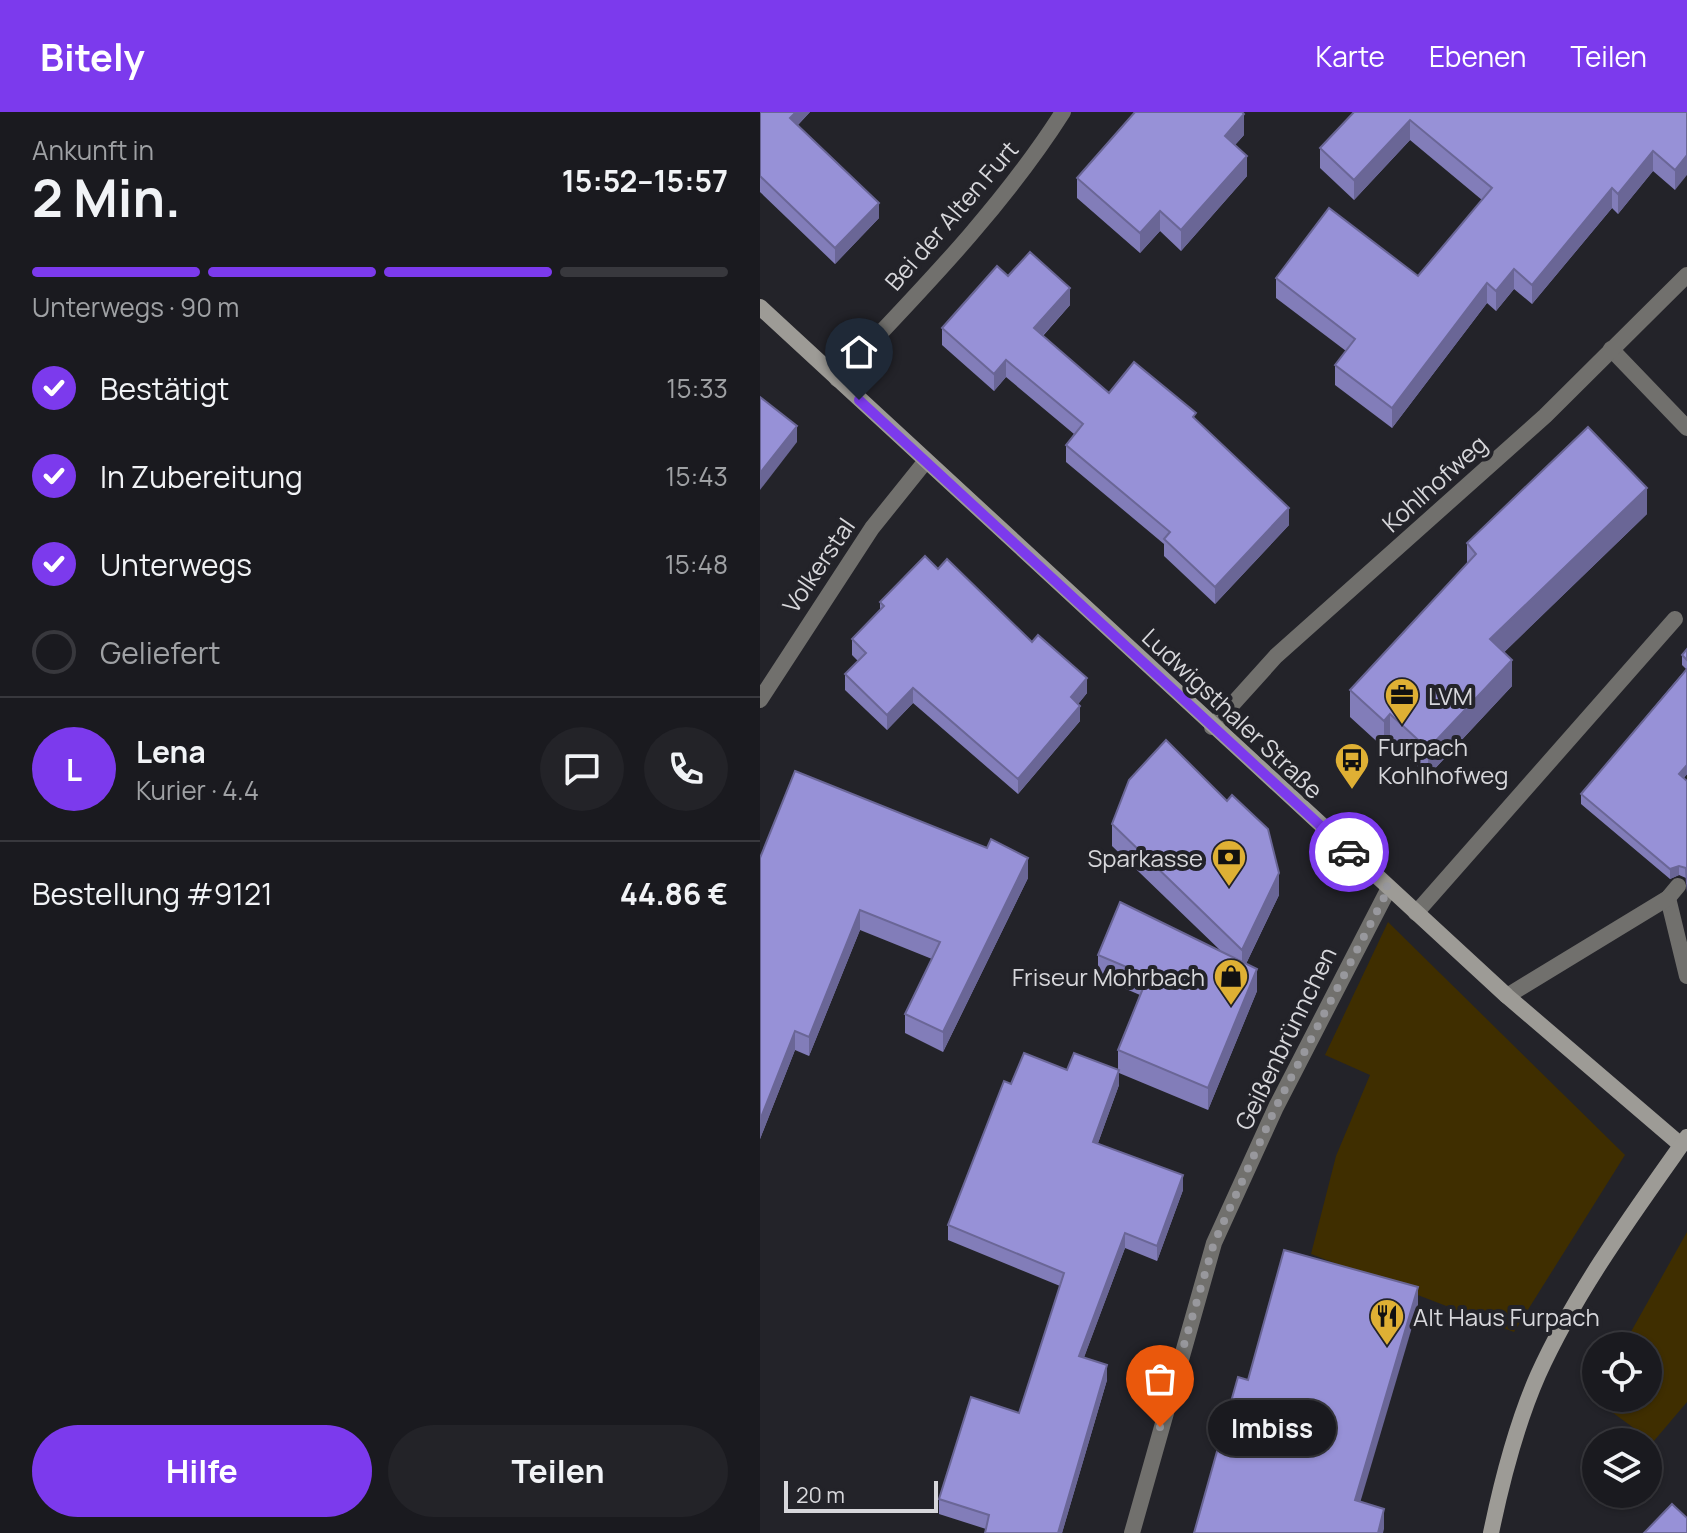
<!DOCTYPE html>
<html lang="de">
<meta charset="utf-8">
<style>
body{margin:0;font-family:Manrope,sans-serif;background:#232328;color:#f1f3f6;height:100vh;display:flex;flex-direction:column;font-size:30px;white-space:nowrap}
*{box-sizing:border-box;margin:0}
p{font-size:26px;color:#9fa1a4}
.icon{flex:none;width:44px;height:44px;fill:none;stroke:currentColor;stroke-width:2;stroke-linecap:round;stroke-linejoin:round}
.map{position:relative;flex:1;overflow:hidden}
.drawer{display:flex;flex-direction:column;background:#1a1a1f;width:760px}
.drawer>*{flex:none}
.tools{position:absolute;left:822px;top:1220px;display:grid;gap:16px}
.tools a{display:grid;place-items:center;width:80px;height:80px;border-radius:50%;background:#1a1a1f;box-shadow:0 2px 6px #0004,0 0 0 2px #38383d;font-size:40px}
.scale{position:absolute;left:24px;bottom:20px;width:154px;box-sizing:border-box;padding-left:8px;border:4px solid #d7d7db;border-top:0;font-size:22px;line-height:28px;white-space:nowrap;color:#d7d7db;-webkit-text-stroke:6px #232329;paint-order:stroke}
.pin{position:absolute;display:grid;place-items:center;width:68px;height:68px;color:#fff;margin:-82px -34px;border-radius:50% 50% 50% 0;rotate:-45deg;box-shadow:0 0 8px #0007}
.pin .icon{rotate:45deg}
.courier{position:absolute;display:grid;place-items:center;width:80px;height:80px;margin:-40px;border:6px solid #7c3aed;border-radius:50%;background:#fff;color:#222;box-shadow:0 2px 10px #0007}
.bubble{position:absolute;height:56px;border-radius:28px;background:#1a1a1f;box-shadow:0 2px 6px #0004,0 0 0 2px #38383d;font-size:26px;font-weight:700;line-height:56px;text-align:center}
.overview em{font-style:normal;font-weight:700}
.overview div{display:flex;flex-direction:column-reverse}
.overview{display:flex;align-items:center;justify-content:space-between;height:136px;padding:0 32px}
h1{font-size:52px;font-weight:700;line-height:60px}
.bar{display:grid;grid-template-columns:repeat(4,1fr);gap:12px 8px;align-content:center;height:96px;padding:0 32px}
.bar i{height:10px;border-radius:6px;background:#38383d}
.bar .on{background:#7c3aed}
.bar p{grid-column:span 4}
.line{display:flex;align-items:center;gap:20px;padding:0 32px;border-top:2px solid #38383d}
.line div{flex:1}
.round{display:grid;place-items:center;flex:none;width:84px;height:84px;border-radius:42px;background:#232328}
ol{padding:0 32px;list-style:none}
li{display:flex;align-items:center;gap:24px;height:88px}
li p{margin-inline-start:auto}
li .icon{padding:8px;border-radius:50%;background:#7c3aed;color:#fff;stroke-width:4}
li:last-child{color:#9fa1a4}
li i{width:44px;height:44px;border:4px solid #38383d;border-radius:50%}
.primary-button{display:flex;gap:16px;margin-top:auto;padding:16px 32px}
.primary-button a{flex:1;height:92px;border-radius:48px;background:#7c3aed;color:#fff;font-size:32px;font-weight:700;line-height:92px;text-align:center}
.primary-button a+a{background:#232328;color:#f1f3f6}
header{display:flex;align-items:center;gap:48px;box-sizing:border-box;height:112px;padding:0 40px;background:#7c3aed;color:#fff}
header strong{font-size:38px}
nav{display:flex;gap:44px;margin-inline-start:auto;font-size:28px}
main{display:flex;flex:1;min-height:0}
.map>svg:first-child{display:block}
</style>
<header>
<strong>Bitely</strong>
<nav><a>Karte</a><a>Ebenen</a><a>Teilen</a></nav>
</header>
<main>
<section class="drawer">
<div class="overview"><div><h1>2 Min.</h1><p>Ankunft in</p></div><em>15:52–15:57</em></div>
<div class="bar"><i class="on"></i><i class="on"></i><i class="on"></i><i></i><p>Unterwegs · 90 m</p></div>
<ol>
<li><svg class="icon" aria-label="check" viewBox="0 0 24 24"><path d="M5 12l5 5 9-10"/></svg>Bestätigt<p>15:33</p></li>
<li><svg class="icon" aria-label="check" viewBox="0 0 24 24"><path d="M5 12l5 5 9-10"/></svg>In Zubereitung<p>15:43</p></li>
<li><svg class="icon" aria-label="check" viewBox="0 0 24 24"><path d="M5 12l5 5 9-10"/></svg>Unterwegs<p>15:48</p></li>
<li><i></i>Geliefert</li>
</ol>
<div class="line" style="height:144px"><b class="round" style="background:#7c3aed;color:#fff">L</b><div><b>Lena</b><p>Kurier · 4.4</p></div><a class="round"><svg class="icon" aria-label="chat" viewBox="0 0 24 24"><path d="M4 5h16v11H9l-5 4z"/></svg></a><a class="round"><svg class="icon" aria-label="phone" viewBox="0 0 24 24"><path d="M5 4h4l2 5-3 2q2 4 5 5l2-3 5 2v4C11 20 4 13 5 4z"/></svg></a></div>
<div class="line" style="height:104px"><div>Bestellung #9121</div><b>44.86 €</b></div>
<div class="primary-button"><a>Hilfe</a><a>Teilen</a></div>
</section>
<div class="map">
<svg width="927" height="1421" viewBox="0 0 927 1421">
<rect width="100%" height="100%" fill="#232329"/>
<g fill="#3f2e00">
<path d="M628,810L865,1043L754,1220L551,1142L576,1044L610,963L565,943Z"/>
<path d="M927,1120V1290L893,1330L834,1287L836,1283V1286H888V1234H863Z"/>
</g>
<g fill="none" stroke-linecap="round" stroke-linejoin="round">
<g stroke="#71706d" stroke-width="16">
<path d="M851,237L927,316"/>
<path d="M908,786L927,864"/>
<path d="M656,801L915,507"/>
<path d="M747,884L908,786L918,774"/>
</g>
<g stroke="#71706d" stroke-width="16">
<path d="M77,267C157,182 240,99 303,0"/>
<path d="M0,588L112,416L165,350"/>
<path d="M452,615L516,544L785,304L927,163"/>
<path d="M372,1421L454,1131L516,995L629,776"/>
</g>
<g stroke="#9d9b96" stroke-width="16">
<path d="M0,195L747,884L921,1033"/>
<path d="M731,1421C742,1368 756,1313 778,1263C816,1179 874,1100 927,1025"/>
</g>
</g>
<g fill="#827db9">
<path d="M0,0H50L38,13L119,106L75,152L0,80Z"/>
<path d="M594,0H927L915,78L893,59L858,102L852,96L772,192L754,177L736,199L727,191L632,316L575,273V253L586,239L516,186V166L658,164L722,88L650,28L594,88L560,56V36Z"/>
<path d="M484,23L475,33L487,64L421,139L400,119L380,141L317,86V66Z"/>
<path d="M248,164L310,193L283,224L349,281L436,308L529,413L455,492L404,444V432L306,350V333L314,322L246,265L234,279L182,233V216Z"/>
<path d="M887,402L744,540L752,574L668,664L630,628L624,636L590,605V578L707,452V431Z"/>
<path d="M178,457L272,530L327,581L318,592L320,609L258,682L153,591L127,618L85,578V562L98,549L92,543V527L120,499V490Z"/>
<path d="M927,537V662L924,666L927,669V781L926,766L919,763L910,767L821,692V682L926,557L922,553V543Z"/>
<path d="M352,712L519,783L486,852L497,879L448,998L359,961V973L338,1031L423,1078L397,1149L365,1136L324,1245L347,1268L302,1421H225L226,1417L179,1402V1387L259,1301L300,1174L188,1128V1113L251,972L307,958H358V938L380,883L338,865V843L462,840L352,734Z"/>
<path d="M0,746L268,766L183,940L145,921V902L172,847L100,818L49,944L35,938L0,1027Z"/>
</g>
<g fill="#6a6696">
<path d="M36,0H50L30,21V6Z"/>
<path d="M484,2V23L465,44V24Z"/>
<path d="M650,8V28L594,88V68Z"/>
<path d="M893,39V59L858,102V82Z"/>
<path d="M927,43V63L915,78V58Z"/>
<path d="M487,44V64L421,139V118Z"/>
<path d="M852,76V96L772,192V173Z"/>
<path d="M119,91V106L75,152V136Z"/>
<path d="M400,99V119L380,141V121Z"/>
<path d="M754,157V177L736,199V179Z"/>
<path d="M727,171V191L632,316V296Z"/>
<path d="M310,176V193L274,233V216Z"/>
<path d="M246,248V265L234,279V262Z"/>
<path d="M37,314V330L0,378V361Z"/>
<path d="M887,376V402L730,554V527Z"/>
<path d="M529,396V413L455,492V475Z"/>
<path d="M752,548V574L668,664V637Z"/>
<path d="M327,566V581L311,601V585Z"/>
<path d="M153,576V591L127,618V603Z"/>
<path d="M320,594V609L258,682V667Z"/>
<path d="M630,602V628L624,636V609Z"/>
<path d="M927,653V662L919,672V662Z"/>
<path d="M268,746V766L183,940V920Z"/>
<path d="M919,754V763L910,767V757Z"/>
<path d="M519,761V783L482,860V838Z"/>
<path d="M100,798V818L49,944V925Z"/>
<path d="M497,857V879L448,998V976Z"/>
<path d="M35,919V938L0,1027V1008Z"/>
<path d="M359,958V973L333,1045V1030Z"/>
<path d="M423,1063V1078L397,1149V1134Z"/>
<path d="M365,1121V1136L319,1259V1244Z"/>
<path d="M658,1175V1195L595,1408V1388Z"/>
<path d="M347,1253V1268L302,1421H298Z"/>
<path d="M624,1397V1417L623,1421H618Z"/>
</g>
<g fill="#9791d7" stroke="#6a6696" stroke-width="2">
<path d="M0,0H36L30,6L119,91L75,136L0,64Z"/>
<path d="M375,0H482L484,2L465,24L487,44L421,118L400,99L380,121L317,66Z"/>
<path d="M594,0H927V43L915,58L893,39L858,82L852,76L772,173L754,157L736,179L727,171L632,296L575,253L595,227L516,166L569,96L658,164L732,76L650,8L594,68L560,36Z"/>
<path d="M270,140L310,176L274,216L349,281L374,250L436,301L433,305L529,396L455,475L404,427L410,420L306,333L323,312L246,248L234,262L182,216L237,154L248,164Z"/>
<path d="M0,285L37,314L0,361Z"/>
<path d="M828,315L887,376L730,527L752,548L668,637L630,602L624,609L590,578L716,442L707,431Z"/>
<path d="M165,444L178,457L187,447L272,530L278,523L327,566L311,585L320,594L258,667L153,576L127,603L85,562L106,541L92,527L124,494L120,490Z"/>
<path d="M927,537V548L922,543Z"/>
<path d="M927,557V653L919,662L927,669V772L926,756L919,754L910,757L821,682Z"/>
<path d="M406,628L467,689L472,683L508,717L519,761L482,838L352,712L369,668Z"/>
<path d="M35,659L227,736L231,727L268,746L183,920L145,902L180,830L100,798L49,925L35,919L0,1008V746Z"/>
<path d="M360,790L497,857L448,976L358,938L388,864L338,843Z"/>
<path d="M264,941L307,958L314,941L359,958L333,1030L423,1063L397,1134L365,1121L319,1244L347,1253L298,1421H225L229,1403L179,1387L211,1285L259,1301L304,1161L188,1113L244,969L251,972Z"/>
<path d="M524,1138L658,1175L595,1388L624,1397L618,1421H434L478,1265L488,1268Z"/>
<path d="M912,1392L927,1406V1421H884Z"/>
</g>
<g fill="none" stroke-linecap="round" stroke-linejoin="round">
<path stroke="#98989d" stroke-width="8" stroke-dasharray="0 14.4" d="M400,1315L454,1131L516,995L629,776L589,740"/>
<path stroke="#7c3aed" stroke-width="10" d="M99,288L589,740"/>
</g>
<defs>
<g id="office-pin" transform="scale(1.8)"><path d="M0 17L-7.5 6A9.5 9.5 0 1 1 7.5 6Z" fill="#dfb034" stroke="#232329"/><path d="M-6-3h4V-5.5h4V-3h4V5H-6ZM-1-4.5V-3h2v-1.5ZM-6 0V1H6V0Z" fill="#111"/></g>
<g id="bus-pin" transform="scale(1.8)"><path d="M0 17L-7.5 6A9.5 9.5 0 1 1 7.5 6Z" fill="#dfb034" stroke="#232329"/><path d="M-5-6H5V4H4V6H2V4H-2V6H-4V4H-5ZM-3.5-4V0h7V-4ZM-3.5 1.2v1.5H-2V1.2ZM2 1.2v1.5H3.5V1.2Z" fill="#111"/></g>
<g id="bank-pin" transform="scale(1.8)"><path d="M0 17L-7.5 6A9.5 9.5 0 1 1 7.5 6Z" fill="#dfb034" stroke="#232329"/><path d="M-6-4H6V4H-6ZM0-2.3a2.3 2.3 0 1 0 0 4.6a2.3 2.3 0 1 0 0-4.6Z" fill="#111"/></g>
<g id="shop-pin" transform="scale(1.8)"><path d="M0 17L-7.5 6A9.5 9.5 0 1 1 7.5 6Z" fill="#dfb034" stroke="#232329"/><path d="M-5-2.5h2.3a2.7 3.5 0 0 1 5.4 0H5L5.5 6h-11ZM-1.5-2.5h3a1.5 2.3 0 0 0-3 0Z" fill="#111"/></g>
<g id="restaurant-pin" transform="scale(1.8)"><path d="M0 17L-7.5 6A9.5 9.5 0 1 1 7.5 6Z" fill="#dfb034" stroke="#232329"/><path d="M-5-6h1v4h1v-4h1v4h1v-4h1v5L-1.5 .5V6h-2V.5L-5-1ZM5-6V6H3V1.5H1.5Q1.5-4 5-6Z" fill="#111"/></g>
</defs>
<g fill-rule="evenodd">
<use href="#office-pin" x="642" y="583"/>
<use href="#bus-pin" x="592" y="648"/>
<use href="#bank-pin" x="469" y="745"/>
<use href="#shop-pin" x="471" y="864"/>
<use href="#restaurant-pin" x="627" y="1204"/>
</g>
<g text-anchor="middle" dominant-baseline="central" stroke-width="8" stroke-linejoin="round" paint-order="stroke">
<g font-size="24" fill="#d7d7db" stroke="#232329">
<text transform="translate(191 103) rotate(-49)">Bei der Alten Furt</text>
<text transform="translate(674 371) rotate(-42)">Kohlhofweg</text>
<text transform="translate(58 453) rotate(-56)">Volkerstal</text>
<text transform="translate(473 601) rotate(43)">Ludwigsthaler Straße</text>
<text transform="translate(525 926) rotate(-64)">Geißenbrünnchen</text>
</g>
<g font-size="24" fill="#d7d7db" stroke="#232329" text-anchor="start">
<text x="668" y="583">LVM</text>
<text x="618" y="634">Furpach<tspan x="618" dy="28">Kohlhofweg</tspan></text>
<text x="443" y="745" text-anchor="end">Sparkasse</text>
<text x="445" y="864" text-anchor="end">Friseur Mohrbach</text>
<text x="653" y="1204">Alt Haus Furpach</text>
</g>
</g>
</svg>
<div class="tools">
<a><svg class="icon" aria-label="locate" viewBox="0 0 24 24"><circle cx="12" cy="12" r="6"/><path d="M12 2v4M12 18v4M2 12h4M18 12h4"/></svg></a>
<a><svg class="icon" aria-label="layers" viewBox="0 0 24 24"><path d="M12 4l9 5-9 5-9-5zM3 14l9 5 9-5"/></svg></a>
</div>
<div class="scale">20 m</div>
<div class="pin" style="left:400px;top:1315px;background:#ea580c"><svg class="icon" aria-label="bag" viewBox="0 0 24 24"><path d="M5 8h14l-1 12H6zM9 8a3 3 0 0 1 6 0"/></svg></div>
<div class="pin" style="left:99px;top:288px;background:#1f2937"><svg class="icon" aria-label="home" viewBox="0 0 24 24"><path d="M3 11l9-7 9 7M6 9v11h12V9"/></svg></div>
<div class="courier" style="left:589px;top:740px"><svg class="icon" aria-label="car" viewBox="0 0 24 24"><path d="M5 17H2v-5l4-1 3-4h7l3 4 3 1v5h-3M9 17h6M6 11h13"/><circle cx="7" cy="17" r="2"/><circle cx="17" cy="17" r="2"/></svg></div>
<div class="bubble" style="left:448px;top:1288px;width:128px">Imbiss</div>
</div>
</main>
